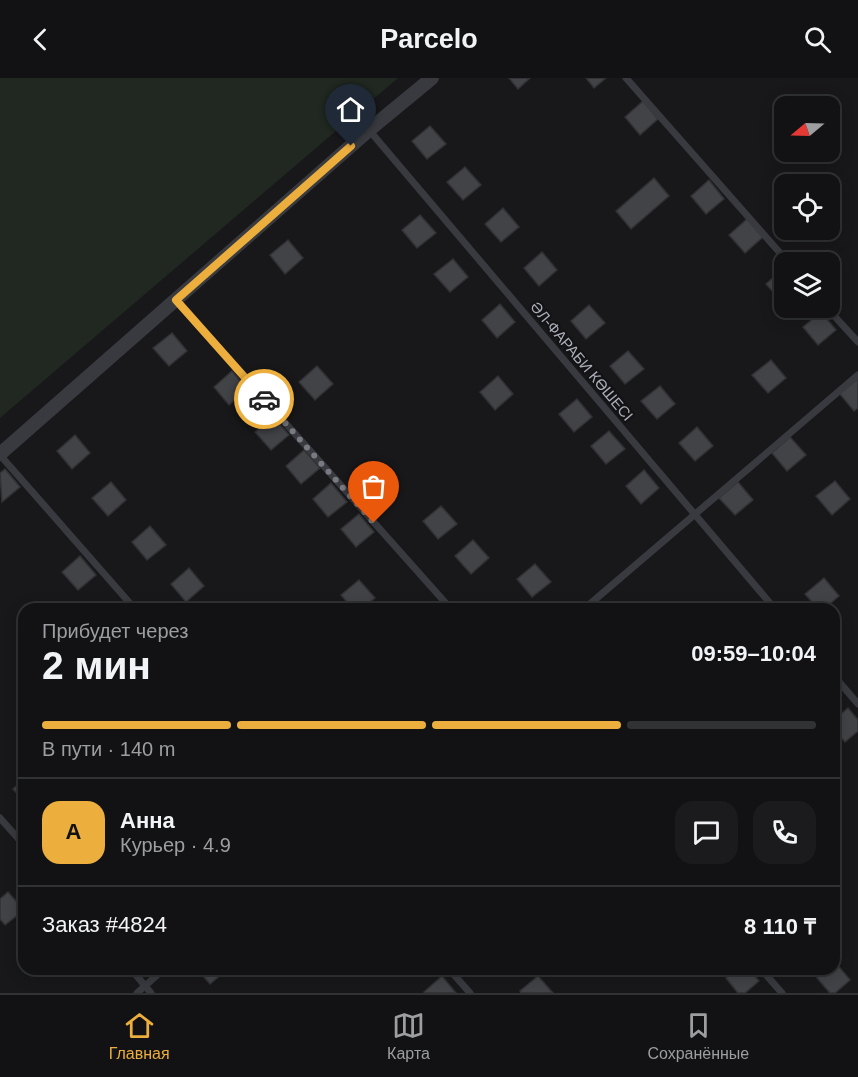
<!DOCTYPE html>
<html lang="ru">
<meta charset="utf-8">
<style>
body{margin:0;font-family:Helvetica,sans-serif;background:#1b1b1d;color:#f1f3f6;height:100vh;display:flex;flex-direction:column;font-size:22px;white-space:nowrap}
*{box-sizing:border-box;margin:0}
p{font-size:20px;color:#9c9ea0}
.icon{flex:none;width:33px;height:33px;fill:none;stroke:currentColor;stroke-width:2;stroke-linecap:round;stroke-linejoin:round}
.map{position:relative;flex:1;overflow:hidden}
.sheet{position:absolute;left:18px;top:525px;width:822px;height:372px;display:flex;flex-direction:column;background:#121214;border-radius:18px;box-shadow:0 3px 15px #0003,0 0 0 2px #313234}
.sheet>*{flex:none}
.needle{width:39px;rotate:251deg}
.buttons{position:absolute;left:774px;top:18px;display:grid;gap:12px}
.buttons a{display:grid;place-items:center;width:66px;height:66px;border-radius:12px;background:#121214;box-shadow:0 3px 15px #0003,0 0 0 2px #313234;font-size:30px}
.pin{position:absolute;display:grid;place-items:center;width:51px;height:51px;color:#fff;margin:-62px -26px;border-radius:50% 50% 50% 0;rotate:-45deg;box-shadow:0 0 6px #0007}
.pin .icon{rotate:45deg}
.courier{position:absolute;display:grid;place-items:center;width:60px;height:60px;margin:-30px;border:4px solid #ecae3d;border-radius:50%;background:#fff;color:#222;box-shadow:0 2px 8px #0007}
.head em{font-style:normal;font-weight:700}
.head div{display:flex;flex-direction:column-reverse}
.head{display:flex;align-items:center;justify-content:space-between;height:102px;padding:0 24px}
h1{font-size:39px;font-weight:700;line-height:45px}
.bar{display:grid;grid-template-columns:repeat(4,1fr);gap:9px 6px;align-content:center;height:72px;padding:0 24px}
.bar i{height:8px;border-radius:4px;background:#313234}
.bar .active{background:#ecae3d}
.bar p{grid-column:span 4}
.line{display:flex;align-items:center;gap:15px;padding:0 24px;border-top:2px solid #313234}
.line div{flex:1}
.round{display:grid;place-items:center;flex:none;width:63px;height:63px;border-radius:18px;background:#1b1b1d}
header{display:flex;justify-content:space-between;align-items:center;height:78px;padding:0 24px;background:#121214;font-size:27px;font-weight:700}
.tab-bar{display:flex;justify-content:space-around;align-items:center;height:84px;border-top:2px solid #313234;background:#121214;font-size:16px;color:#9c9ea0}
.tab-bar a{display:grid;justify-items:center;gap:3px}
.tab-bar .active{color:#ecae3d}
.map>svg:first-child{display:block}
</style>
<header><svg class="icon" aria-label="back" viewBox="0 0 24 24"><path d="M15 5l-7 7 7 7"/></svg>Parcelo<svg class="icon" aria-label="search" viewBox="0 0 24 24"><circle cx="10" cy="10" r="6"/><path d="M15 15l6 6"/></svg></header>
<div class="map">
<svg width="858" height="915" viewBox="0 0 858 915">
<rect width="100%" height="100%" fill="#18181a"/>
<path fill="#202821" d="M0,0H398L0,340Z"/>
<g fill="#424347" stroke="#323236" stroke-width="1.5">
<path d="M509,0H530L518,11Z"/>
<path d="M586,0H606L594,10Z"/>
<path d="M643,23L658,41L640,57L625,39Z"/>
<path d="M430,48L446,66L427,81L412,63Z"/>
<path d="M465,89L481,107L463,122L447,104Z"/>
<path d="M654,100L669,118L631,151L616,133Z"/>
<path d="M709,102L724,121L706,136L691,118Z"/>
<path d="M503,130L519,149L501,164L485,146Z"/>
<path d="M420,137L436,155L417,170L402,152Z"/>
<path d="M747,141L763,159L745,175L729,157Z"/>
<path d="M288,162L303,180L285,196L270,177Z"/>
<path d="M542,174L557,192L539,208L524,190Z"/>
<path d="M453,181L468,199L450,214L434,196Z"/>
<path d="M784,190V222L782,224L766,206Z"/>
<path d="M500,226L515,244L497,260L482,242Z"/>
<path d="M589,227L605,245L586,261L571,243Z"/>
<path d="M821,234L836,252L818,267L803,249Z"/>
<path d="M172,255L187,273L169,288L153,270Z"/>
<path d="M628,273L644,291L625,306L610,288Z"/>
<path d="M771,282L786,300L768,315L752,297Z"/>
<path d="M317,288L333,306L315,322L299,304Z"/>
<path d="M232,293L247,311L229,327L214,309Z"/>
<path d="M498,298L513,316L495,332L480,314Z"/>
<path d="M858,301V330L854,333L839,315Z"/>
<path d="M660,308L675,326L657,341L641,323Z"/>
<path d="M577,321L592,339L574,354L559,336Z"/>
<path d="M274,339L289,357L271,372L255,354Z"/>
<path d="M697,349L713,368L695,383L679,365Z"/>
<path d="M609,353L625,371L606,386L591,368Z"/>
<path d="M75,357L90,375L72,391L57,373Z"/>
<path d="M790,359L806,377L787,393L772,375Z"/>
<path d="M304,372L320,390L301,406L286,388Z"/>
<path d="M5,391L20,409L2,424L0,395Z"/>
<path d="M644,392L659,410L641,426L626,408Z"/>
<path d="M835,403L850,421L832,437L816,418Z"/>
<path d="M111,404L126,422L108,438L92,420Z"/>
<path d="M738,404L753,422L735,437L719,420Z"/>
<path d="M331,405L347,424L328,439L313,421Z"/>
<path d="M441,428L457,446L438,461L423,443Z"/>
<path d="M359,436L374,454L356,469L341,451Z"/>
<path d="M150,448L166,467L147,482L132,464Z"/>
<path d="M473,462L489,480L471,496L455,478Z"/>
<path d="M80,478L96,497L78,512L62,494Z"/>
<path d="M535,486L551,504L532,519L517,501Z"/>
<path d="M189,490L204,508L186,524L171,506Z"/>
<path d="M824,500L839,518L824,531H818L805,516Z"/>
<path d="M359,502L375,520L361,531H353L341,517Z"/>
<path d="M848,630L858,642V653L845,664L834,651V642Z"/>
<path d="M24,701V723L13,711Z"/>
<path d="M8,814L24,832L5,847L0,841V821Z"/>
<path d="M835,884L850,902L835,915H830L817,900L827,891H834Z"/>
<path d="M197,891H228L210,906Z"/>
<path d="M737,891H749L759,903L745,915H738L726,900Z"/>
<path d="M442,898L456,915H425L424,914Z"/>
<path d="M538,898L553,915H521L520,913Z"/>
</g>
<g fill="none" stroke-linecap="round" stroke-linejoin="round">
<g stroke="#393a3f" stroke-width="7">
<path d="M626,0L788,184"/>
<path d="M369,52L775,531"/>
<path d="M176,222L451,531"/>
<path d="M827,230L858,264"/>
<path d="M0,377L135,531"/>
<path d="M584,531L858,297"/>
<path d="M834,598L858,626"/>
<path d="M0,740L24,767"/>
<path d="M131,891L151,915"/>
<path d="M449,891L470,915"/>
<path d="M761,891L782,915"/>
<path d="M137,915L164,891"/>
</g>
<path stroke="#393a3f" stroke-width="14" d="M0,376L369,52L432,0"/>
</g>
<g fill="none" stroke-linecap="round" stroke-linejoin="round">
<path stroke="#787a81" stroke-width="6" stroke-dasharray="0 10.8" d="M264,321L374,445"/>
<path stroke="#ecae3d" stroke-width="8" d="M264,321L176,222L351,68"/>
</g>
<g text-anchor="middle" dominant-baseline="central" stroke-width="4.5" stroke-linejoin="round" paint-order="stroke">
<g font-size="15" fill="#abafb9" stroke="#131315">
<text transform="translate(582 283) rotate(50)">ӘЛ-ФАРАБИ КӨШЕСІ</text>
</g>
</g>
</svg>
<div class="buttons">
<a><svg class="needle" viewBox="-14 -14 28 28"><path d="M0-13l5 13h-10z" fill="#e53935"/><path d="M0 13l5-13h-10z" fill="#9c9ea0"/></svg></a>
<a><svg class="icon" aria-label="locate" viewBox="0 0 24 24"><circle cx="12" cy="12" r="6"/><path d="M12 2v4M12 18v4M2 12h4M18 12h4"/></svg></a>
<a><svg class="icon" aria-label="layers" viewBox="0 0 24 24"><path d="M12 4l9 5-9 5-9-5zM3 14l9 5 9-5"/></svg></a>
</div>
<div class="pin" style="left:374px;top:445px;background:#ea580c"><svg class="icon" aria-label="bag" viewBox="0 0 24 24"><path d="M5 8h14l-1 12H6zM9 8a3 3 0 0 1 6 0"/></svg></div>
<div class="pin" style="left:351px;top:68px;background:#1f2937"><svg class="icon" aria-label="home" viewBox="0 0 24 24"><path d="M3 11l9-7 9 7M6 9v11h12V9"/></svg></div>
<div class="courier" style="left:264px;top:321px"><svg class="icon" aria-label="car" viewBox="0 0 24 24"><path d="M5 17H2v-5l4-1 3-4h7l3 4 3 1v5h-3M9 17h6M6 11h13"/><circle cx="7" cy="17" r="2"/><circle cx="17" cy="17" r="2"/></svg></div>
<section class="sheet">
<div class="head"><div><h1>2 мин</h1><p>Прибудет через</p></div><em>09:59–10:04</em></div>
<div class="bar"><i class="active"></i><i class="active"></i><i class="active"></i><i></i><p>В пути · 140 m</p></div>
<div class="line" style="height:108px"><b class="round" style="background:#ecae3d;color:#111">А</b><div><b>Анна</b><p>Курьер · 4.9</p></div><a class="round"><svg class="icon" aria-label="chat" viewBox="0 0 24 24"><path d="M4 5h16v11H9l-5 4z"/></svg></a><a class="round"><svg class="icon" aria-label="phone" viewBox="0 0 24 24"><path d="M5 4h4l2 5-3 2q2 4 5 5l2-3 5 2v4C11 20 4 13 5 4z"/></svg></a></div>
<div class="line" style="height:78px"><div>Заказ #4824</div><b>8 110 ₸</b></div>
</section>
</div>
<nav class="tab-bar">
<a class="active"><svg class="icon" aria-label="home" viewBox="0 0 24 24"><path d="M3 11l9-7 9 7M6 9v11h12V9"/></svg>Главная</a>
<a><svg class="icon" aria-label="map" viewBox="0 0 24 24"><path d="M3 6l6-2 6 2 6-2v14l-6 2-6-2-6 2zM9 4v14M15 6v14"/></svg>Карта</a>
<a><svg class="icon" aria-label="saved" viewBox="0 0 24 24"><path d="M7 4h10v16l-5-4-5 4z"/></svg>Сохранённые</a>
</nav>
